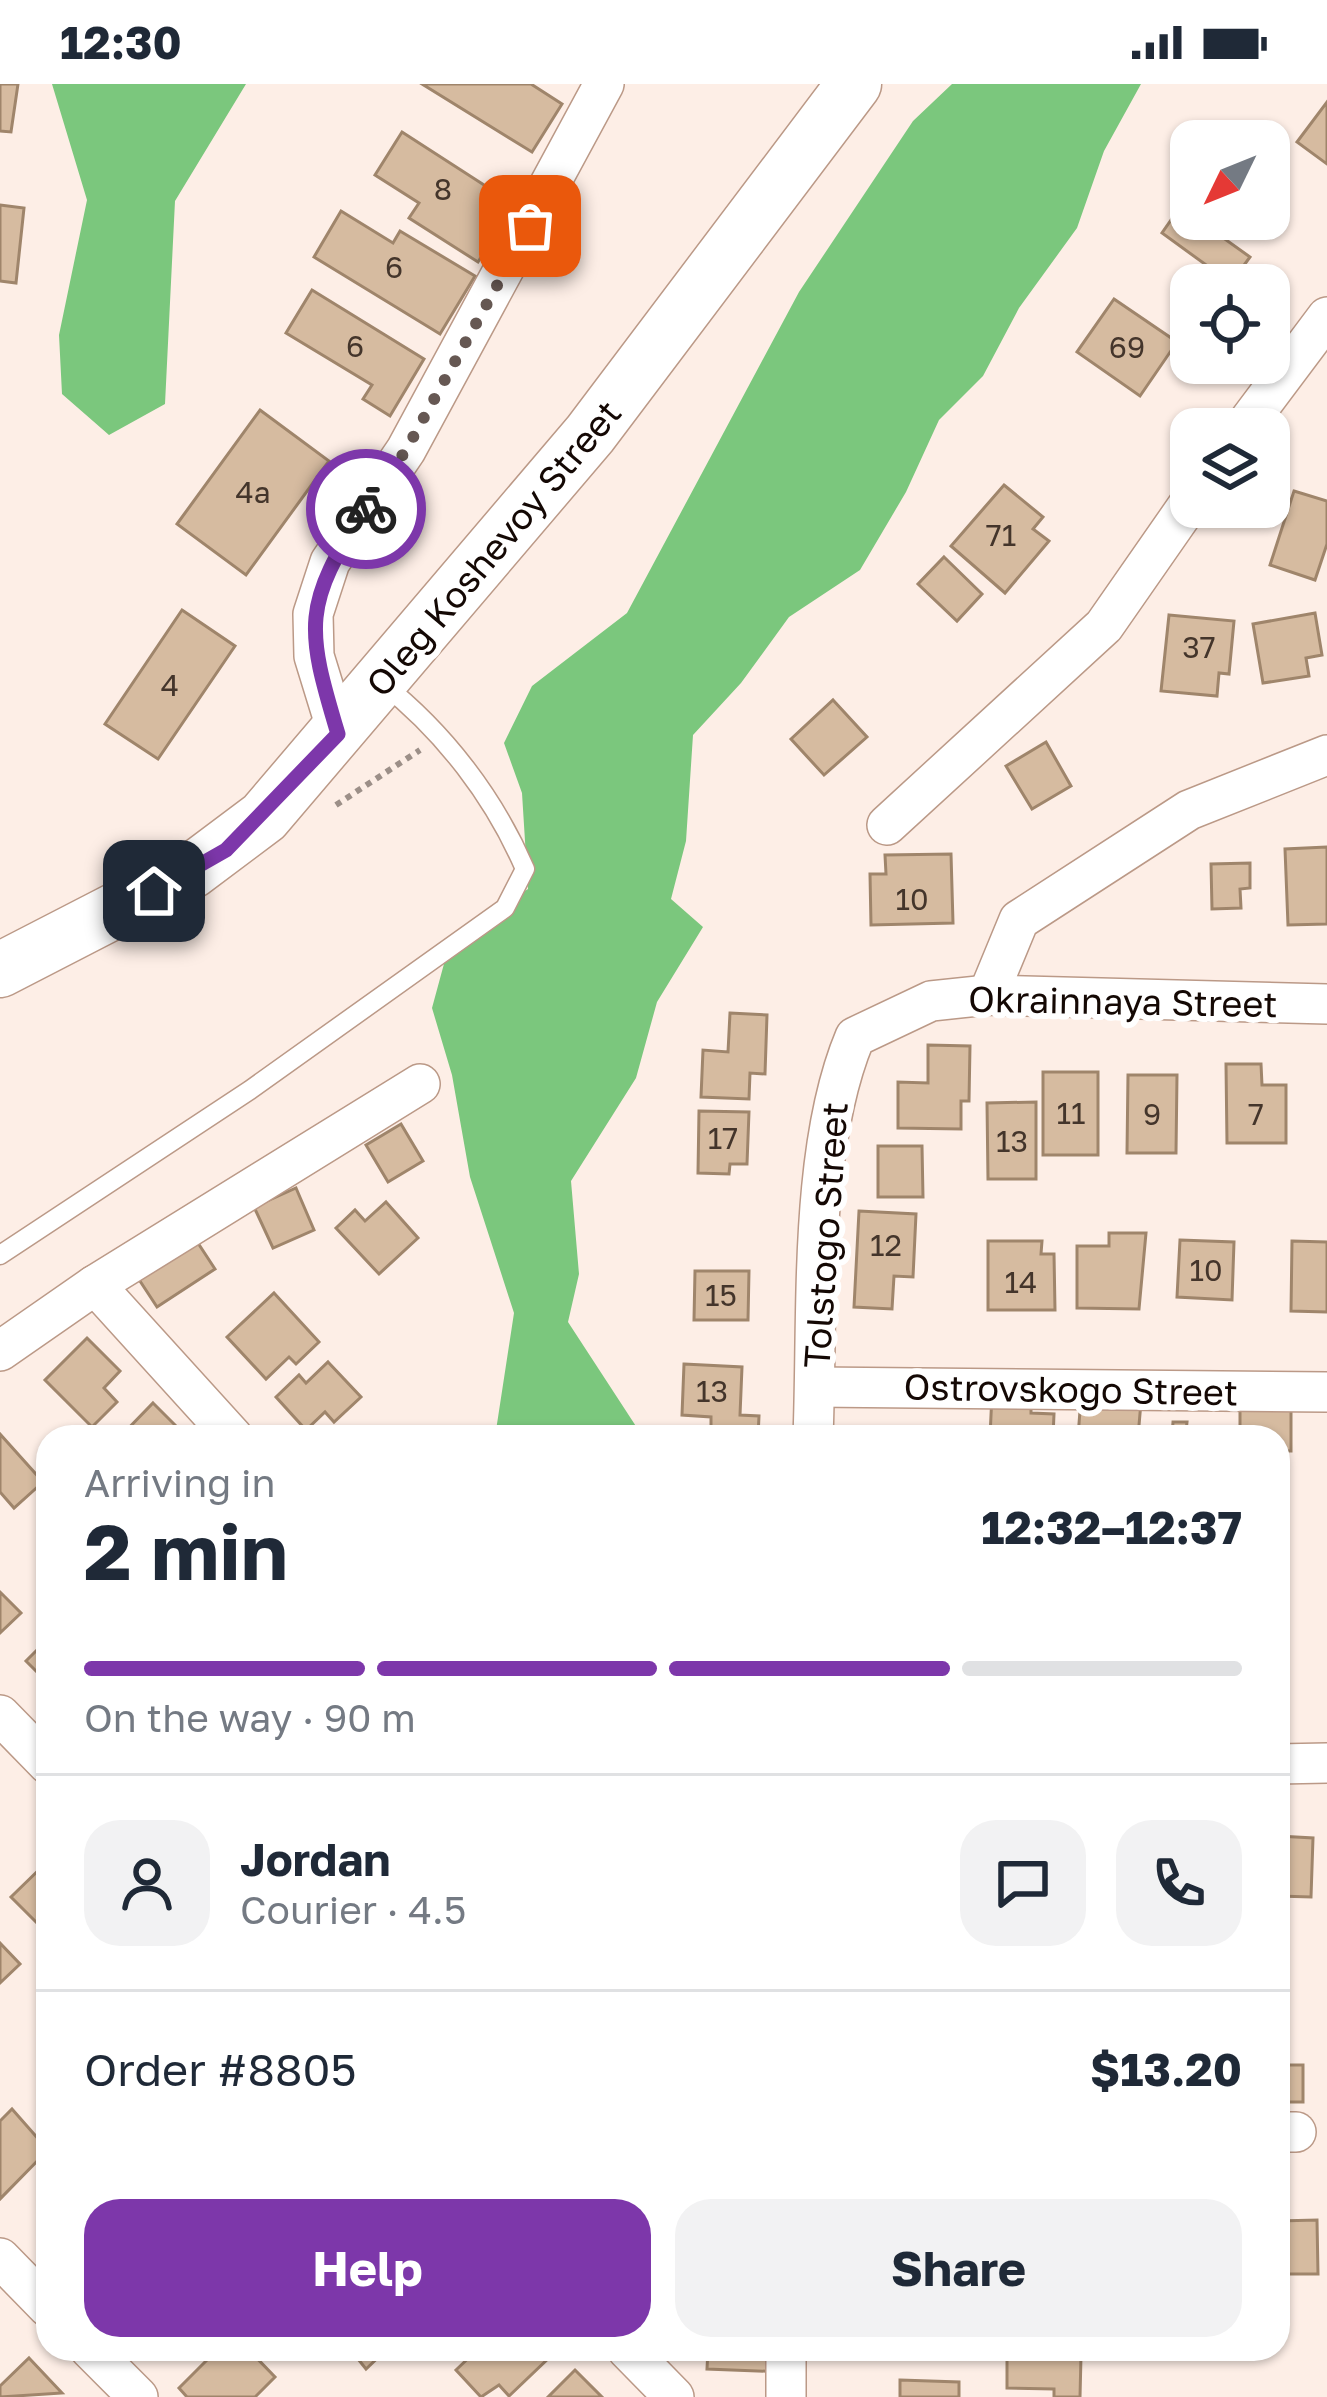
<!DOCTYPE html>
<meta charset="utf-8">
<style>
body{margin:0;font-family:"Golos Text",sans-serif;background:#f2f2f3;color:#1f2937;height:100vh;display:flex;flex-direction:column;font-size:45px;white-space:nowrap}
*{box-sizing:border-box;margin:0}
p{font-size:39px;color:#747a83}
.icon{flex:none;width:66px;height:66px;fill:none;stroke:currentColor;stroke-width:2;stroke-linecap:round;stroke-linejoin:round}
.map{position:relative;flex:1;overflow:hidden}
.sheet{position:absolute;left:36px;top:1341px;width:1254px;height:936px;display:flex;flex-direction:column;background:#fff;border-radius:36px;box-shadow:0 3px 9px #0004}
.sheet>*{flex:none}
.needle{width:78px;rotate:227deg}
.tools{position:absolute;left:1170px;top:36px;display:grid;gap:24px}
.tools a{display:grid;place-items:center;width:120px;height:120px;border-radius:24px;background:#fff;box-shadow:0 3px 9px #0004;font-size:60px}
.pin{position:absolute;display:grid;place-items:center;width:102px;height:102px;color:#fff;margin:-51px;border-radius:24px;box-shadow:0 6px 18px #0006}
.courier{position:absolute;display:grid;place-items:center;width:120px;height:120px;margin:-60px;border:9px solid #7d37aa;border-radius:50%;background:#fff;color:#222;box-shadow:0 3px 15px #0007}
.summary em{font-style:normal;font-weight:700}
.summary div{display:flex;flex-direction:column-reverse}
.summary{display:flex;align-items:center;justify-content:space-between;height:204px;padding:0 48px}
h1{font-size:78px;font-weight:700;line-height:90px}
.bar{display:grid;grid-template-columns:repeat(4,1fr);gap:18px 12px;align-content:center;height:144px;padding:0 48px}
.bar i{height:15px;border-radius:9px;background:#e0e1e3}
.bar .selected{background:#7d37aa}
.bar p{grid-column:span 4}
.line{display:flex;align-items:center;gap:30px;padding:0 48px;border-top:3px solid #e0e1e3}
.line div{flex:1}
.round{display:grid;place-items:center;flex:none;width:126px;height:126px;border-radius:36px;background:#f2f2f3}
.cta{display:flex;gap:24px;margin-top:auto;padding:24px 48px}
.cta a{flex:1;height:138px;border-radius:36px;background:#7d37aa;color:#fff;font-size:48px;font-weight:700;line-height:138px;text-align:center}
.cta a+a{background:#f2f2f3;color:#1f2937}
.status{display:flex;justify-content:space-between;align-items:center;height:84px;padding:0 60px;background:#fff;direction:ltr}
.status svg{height:33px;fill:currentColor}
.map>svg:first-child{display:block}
</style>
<div class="status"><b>12:30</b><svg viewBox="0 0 49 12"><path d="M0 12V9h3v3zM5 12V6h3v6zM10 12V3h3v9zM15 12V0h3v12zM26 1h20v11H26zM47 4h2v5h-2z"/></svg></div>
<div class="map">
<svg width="1327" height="2313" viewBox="0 0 1327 2313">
<rect width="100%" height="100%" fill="#fdeee6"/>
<g fill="#7bc77d">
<path d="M52,0H246L175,117L165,320L109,351L62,310L59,251L87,116Z"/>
<path d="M952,0H1141L1104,67L1077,144L1019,224L983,292L939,336L906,408L860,486L789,533L741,599L693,651L686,757L671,815L703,843L657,918L636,994L571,1097L579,1190L568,1238L643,1353H495L514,1229L470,1093L452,991L432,924L451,854L528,805L522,709L504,659L532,602L627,529L799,208L913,37Z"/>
</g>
<g fill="#d6bba0" stroke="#9f856b" stroke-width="3">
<path d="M0,0H18L11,48L0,47Z"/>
<path d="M422,0H531L562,20L532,68Z"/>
<path d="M1327,18V80L1297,58Z"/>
<path d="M402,48L515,121L478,178L409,134L419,119L375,91Z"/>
<path d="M0,121L24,124L16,199L0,197Z"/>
<path d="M1180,123L1250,173L1231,199L1162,149Z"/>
<path d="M341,127L393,159L400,147L475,192L440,250L314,173Z"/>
<path d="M312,206L424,275L390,332L363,315L372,301L286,249Z"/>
<path d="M1114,215L1177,258L1140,312L1077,268Z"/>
<path d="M260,326L329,377L246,491L177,440Z"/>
<path d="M1004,401L1043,433L1033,445L1049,457L1005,509L951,462Z"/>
<path d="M1294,407L1327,417V460L1315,496L1270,481Z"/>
<path d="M944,473L982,510L957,537L918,500Z"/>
<path d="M182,526L235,562L158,675L105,640Z"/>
<path d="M1315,529L1322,571L1306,574L1309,592L1263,599L1253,540Z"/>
<path d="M1169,531L1234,537L1229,590L1219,589L1217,612L1161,607Z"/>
<path d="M833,616L867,653L824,691L791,655Z"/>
<path d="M1046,658L1071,702L1032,725L1006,682Z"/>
<path d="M1327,763V840L1288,841L1285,765Z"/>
<path d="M951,770L953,839L871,841L870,790H886L885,771Z"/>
<path d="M1250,779V804L1240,805L1241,824L1212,825L1211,780Z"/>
<path d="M730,929L767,931L765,990L750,989L749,1015L701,1013L703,966L728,968Z"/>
<path d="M928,961L970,962L969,1017H961V1045L898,1044V998L928,999Z"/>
<path d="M1226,980H1261L1262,1001H1286V1059H1227Z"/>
<rect x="1043" y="988" width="55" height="83"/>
<path d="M1128,991H1177L1176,1069H1127Z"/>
<path d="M1036,1018V1095H988L987,1019Z"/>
<path d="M699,1027L749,1028L747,1080H730L729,1090L698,1089Z"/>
<path d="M401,1040L423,1077L388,1098L366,1061Z"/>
<path d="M878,1062H922L923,1113H878Z"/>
<path d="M296,1104L314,1146L273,1164L254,1123Z"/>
<path d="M386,1118L418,1154L379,1190L336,1144L355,1126L365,1137Z"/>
<path d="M859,1127L916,1130L913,1193L894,1192L892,1225L854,1223Z"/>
<path d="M1109,1149H1146L1139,1225L1077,1224V1162H1109Z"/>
<path d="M196,1156L215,1185L157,1223L138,1194Z"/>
<path d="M1180,1156L1234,1158L1232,1216L1177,1213Z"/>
<path d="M988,1157H1042L1041,1170H1054L1055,1226H988Z"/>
<path d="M1292,1157L1327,1158V1228L1291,1227Z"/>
<path d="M695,1187H749L748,1236H694Z"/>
<path d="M274,1209L319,1258L296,1280L289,1273L266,1295L227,1253Z"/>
<path d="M87,1254L120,1287L104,1304L117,1318L92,1343L45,1296Z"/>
<path d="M328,1278L361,1313L334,1338L325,1328L306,1346L276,1313L299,1291L306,1299Z"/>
<path d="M684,1280L742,1283L740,1331L759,1332L758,1353H711V1333L682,1331Z"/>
<path d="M992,1310L1031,1312V1329L1054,1330L1053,1353H990Z"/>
<path d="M1081,1313L1141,1318L1138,1353H1078Z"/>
<path d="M1240,1313L1291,1324V1367H1278V1353H1240Z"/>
<path d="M153,1319L186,1352L120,1353Z"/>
<path d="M1173,1338H1187L1186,1348L1224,1353H1172Z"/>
<path d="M856,1343H905V1353H855Z"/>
<path d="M0,1350L43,1398L14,1424L0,1408Z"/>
<path d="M0,1508L21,1529L0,1549Z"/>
<path d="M48,1555V1599L26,1577Z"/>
<path d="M1278,1752L1313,1754L1311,1813L1278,1812Z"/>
<path d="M48,1777V1844L45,1847L11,1813Z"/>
<path d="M0,1859L20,1880L0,1899Z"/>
<path d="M1278,1967H1286L1285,1981H1303V2018H1285L1284,2029H1278Z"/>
<path d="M12,2025L48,2066L0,2115V2037Z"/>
<path d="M1317,2136L1318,2190H1278V2137Z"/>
<path d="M218,2265H248L275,2293L255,2313H187L179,2304Z"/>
<path d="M350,2265H387L366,2285Z"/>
<path d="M478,2265H551L554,2269L509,2312L499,2301L481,2313L456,2286Z"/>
<path d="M708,2265H787L786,2288L707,2285Z"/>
<path d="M1067,2265V2272H1081L1080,2313H1054V2305L1007,2304V2267Z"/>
<path d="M29,2274L62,2309L0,2313V2302Z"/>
<path d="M575,2286L602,2313H548Z"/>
<path d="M900,2296L959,2298V2313H900Z"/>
</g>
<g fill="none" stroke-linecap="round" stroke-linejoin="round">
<g stroke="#bb9987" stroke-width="21">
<path id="lane" d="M0,1171L250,1006L505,824L525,785C494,713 444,648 382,599"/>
</g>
<g stroke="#bb9987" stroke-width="42">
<g id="street">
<path d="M1243,345L1327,233"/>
<path d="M338,650L314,572L313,530L330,478L406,366L604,0"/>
<path d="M887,741L1104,542L1191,417"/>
<path d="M988,911L1019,836L1189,726L1327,671"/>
<path d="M95,1201L233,1353"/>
<path d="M0,1267L95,1201L420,1000"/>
<path d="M815,1303L1327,1308"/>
<path d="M813,1353C818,1230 808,1065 855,953L931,917L988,911L1327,920"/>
<path d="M0,1631L48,1680"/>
<path d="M1278,1680L1327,1679"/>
<path d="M1278,2048H1296"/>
<path d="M0,2174L48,2223"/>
<path d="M90,2265L138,2313"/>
<path d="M627,2265L674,2313"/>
<path d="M786,2313V2265"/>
</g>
</g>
<g stroke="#bb9987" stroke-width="57">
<path id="secondary" d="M0,886L192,787L264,733L590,350L854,0"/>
</g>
<path stroke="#9c8f88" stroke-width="6" stroke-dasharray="6 6" stroke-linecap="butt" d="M336,721L420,666"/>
<use href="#lane" stroke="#fff" stroke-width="18"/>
<use href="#street" stroke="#fff" stroke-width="39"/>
<use href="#secondary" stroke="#fff" stroke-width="54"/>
</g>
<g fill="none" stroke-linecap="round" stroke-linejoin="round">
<path stroke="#665853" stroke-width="12" stroke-dasharray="0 21.6" d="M366,425L406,366L530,142"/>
<path stroke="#7d37aa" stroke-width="15" d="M154,807L226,766L338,650C306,544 302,520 366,425"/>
</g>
<g text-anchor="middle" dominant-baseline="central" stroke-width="12" stroke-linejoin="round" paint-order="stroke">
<g font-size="30" fill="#44352b">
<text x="443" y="105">8</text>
<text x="394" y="183">6</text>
<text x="355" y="262">6</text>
<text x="1127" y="263">69</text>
<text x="253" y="408">4а</text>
<text x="1001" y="451">71</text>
<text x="1199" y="563">37</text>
<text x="170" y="601">4</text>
<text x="912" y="815">10</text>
<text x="1071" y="1029">11</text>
<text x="1152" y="1030">9</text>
<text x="1256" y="1030">7</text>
<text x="723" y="1054">17</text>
<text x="1012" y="1057">13</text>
<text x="886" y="1161">12</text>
<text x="1206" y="1186">10</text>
<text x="1021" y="1198">14</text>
<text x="721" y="1211">15</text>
<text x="712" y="1307">13</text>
</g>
<g font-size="36" fill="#140804" stroke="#fff">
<text transform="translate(493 464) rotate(-50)">Oleg Koshevoy Street</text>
<text transform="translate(1123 917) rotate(1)">Okrainnaya Street</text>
<text transform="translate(825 1151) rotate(-86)">Tolstogo Street</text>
<text transform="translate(1071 1305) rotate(1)">Ostrovskogo Street</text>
</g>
</g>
</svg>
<div class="tools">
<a><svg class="needle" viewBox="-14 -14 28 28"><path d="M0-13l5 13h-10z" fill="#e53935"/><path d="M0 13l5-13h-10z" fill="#747a83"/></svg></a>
<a><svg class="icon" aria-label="locate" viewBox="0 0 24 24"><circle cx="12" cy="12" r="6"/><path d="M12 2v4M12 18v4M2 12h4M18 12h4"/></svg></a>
<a><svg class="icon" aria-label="layers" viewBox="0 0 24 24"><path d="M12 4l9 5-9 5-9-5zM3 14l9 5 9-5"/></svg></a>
</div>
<div class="pin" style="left:530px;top:142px;background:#ea580c"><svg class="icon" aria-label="bag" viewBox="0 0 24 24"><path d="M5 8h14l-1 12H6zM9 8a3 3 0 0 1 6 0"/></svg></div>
<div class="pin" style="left:154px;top:807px;background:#1f2937"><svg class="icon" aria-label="home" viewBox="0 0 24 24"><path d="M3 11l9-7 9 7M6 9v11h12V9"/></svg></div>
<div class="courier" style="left:366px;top:425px"><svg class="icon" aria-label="bike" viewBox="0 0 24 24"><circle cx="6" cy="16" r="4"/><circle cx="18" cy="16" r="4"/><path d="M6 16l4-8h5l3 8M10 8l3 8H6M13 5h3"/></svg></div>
<section class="sheet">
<div class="summary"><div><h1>2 min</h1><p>Arriving in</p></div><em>12:32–12:37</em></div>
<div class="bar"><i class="selected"></i><i class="selected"></i><i class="selected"></i><i></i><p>On the way · 90 m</p></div>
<div class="line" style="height:216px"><a class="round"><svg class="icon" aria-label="person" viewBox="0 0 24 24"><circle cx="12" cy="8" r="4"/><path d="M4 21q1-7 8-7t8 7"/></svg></a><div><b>Jordan</b><p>Courier · 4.5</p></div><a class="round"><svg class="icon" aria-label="chat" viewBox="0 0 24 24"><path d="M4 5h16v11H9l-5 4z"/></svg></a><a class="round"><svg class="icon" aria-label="phone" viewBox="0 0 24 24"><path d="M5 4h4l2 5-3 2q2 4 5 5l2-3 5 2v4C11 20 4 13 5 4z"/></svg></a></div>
<div class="line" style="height:156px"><div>Order #8805</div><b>$13.20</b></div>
<div class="cta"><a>Help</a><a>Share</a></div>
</section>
</div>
